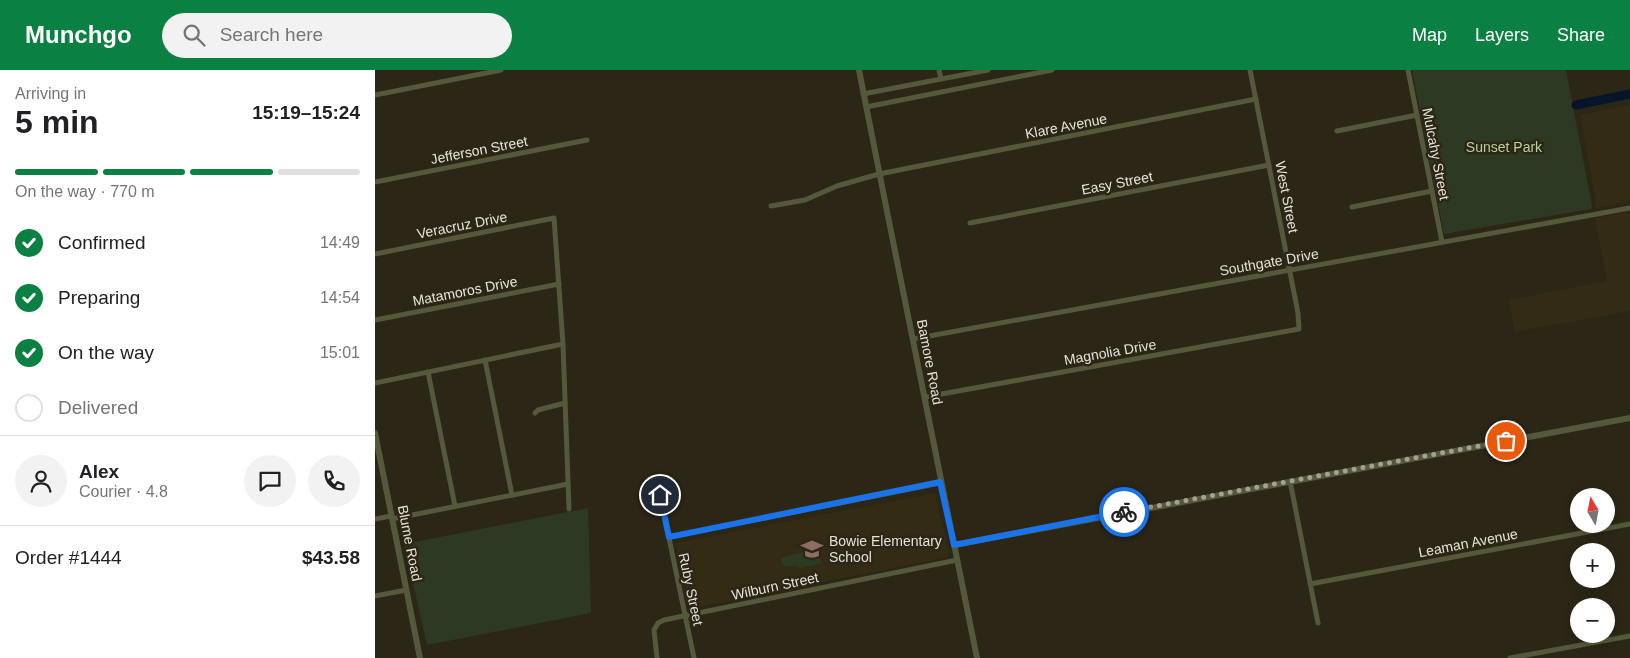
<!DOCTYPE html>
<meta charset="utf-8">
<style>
body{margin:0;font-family:Arial,sans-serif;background:#f2f2f2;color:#202124;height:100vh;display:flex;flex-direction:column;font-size:19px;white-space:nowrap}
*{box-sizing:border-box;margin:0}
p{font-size:16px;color:#757577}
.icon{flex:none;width:28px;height:28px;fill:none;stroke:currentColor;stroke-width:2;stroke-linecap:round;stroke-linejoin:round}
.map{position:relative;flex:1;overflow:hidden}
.panel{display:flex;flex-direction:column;background:#fff;width:375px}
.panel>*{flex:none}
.needle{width:32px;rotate:350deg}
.fabs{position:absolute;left:1195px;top:418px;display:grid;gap:10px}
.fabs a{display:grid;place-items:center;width:45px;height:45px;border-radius:50%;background:#fff;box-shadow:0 2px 12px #0003;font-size:25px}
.pin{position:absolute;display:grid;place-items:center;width:42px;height:42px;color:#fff;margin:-21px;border:2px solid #fff;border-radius:50%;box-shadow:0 1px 5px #0007}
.courier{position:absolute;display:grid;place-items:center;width:50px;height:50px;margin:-25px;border:4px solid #1a73e8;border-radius:50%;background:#fff;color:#222;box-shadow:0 1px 6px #0007}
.summary em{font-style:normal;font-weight:700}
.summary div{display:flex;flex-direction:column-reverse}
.summary{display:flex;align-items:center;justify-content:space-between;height:85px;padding:0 15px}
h1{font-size:32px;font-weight:700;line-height:38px}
.bar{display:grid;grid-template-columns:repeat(4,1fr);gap:8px 5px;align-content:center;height:60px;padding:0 15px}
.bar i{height:6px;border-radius:4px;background:#e0e0e0}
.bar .current{background:#0b8043}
.bar p{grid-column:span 4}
.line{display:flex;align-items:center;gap:12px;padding:0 15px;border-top:1px solid #e0e0e0}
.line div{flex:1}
.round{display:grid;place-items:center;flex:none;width:52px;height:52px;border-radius:26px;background:#f2f2f2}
ol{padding:0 15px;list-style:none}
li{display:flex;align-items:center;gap:15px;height:55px}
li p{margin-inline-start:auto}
li .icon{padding:5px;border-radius:50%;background:#0b8043;color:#fff;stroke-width:4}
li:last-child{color:#757577}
li i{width:28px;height:28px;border:2px solid #e0e0e0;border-radius:50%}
header{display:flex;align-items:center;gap:30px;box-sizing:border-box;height:70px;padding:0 25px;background:#0b8043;color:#fff}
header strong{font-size:24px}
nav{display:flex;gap:28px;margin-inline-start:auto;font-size:18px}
.search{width:350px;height:45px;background:#f2f2f2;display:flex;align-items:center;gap:12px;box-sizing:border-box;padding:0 18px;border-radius:28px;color:#757577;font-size:19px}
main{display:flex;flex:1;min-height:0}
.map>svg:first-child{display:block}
</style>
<header>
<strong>Munchgo</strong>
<div class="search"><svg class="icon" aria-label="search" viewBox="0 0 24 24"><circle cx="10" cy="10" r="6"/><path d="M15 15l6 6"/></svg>Search here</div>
<nav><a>Map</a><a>Layers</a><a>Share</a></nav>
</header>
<main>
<section class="panel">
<div class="summary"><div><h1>5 min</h1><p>Arriving in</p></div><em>15:19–15:24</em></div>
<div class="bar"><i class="current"></i><i class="current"></i><i class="current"></i><i></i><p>On the way · 770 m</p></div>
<ol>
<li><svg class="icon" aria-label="check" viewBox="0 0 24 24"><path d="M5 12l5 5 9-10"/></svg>Confirmed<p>14:49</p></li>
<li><svg class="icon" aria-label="check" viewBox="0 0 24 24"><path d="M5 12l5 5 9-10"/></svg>Preparing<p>14:54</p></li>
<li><svg class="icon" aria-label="check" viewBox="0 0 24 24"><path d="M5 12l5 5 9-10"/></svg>On the way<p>15:01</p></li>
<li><i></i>Delivered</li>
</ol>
<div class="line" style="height:90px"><a class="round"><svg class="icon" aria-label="person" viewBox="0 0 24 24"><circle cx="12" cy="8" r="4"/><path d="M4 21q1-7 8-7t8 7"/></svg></a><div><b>Alex</b><p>Courier · 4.8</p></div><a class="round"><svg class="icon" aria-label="chat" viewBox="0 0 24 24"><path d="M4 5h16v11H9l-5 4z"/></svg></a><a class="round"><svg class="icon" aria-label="phone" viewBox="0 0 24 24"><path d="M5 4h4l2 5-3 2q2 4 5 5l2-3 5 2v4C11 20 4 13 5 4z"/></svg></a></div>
<div class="line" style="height:65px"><div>Order #1444</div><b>$43.58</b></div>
</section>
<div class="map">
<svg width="1255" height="588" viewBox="0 0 1255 588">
<rect width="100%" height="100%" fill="#2c2616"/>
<g fill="#342b14">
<path d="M1255,35V131L1222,138L1205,45Z"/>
<path d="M1255,142V241L1140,262L1133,230L1232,211L1220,148Z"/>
<path d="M560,423L574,484L573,487L314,539L300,473Z"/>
</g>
<g fill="#2e3924">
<path d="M1037,0H1191L1217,136L1216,139L1069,164Z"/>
<path d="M213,438L216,543L52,575L29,474Z"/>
<path d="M441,478L447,492L445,494L425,498L421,496L410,497L407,494L406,488Z"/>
</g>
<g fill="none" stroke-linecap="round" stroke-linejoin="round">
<path stroke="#07152b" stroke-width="9" d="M1201,35L1255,24"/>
<g stroke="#53593a" stroke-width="5">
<path d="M564,0L566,9"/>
<path d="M1033,0L1067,172"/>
<path d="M488,24L613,0"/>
<path d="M0,25L126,0"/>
<path d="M491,37L677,0"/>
<path d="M962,61L1042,45"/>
<path d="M0,112L212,70"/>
<path d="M396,136L430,130L462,116L504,104L881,29"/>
<path d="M977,137L1057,121"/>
<path d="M595,153L894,95"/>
<path d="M0,184L179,148L188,274L194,439"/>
<path d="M0,250L184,214"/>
<path d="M538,269L1255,138"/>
<path d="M110,290L137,425"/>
<path d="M53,302L80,436"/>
<path d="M0,313L188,274"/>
<path d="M550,327L924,259L923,243L875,0"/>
<path d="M160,343L163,340L190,333"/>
<path d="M915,411L943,553"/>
<path d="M285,425L319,588"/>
<path d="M0,449L16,446"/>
<path d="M17,449L193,414"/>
<path d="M294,467L565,413"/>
<path d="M935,514L1255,454"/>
<path d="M0,526L31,520"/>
<path d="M282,588L279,560L283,553L289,550L582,490"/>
<path d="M1135,588L1255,566"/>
</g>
<g stroke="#53593a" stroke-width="6">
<path d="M484,0C523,196 561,392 602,588"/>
<path d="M0,363L45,588"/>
<path d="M579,475L1255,348"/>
</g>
</g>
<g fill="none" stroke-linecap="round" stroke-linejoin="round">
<path stroke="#a4a093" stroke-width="5" stroke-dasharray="0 9" d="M749,442L1131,371"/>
<path stroke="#1a73e8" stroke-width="6" d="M285,425L294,467L565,412L579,475L749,442"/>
</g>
<defs>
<g id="school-bare" transform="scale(1.725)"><path d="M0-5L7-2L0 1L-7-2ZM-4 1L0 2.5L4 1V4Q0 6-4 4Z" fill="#8d6e63" stroke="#2c2616" stroke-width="2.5" paint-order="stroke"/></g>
</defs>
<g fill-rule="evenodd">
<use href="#school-bare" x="437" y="479"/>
</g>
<g text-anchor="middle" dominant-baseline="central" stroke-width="5" stroke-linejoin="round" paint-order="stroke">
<g font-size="14" fill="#e5e1d6" stroke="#2c2616">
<text transform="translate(691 56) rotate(-11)">Klare Avenue</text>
<text transform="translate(104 80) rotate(-11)">Jefferson Street</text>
<text transform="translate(1061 84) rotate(79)">Mulcahy Street</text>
<text transform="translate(742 113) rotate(-11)">Easy Street</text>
<text transform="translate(912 127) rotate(79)">West Street</text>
<text transform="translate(87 155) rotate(-11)">Veracruz Drive</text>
<text transform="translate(894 192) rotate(-10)">Southgate Drive</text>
<text transform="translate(90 221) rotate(-11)">Matamoros Drive</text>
<text transform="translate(735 282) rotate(-10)">Magnolia Drive</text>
<text transform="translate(555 292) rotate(79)">Bamore Road</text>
<text transform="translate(35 473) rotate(79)">Blume Road</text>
<text transform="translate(1093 473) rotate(-11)">Leaman Avenue</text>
<text transform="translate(400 516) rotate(-12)">Wilburn Street</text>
<text transform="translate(316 519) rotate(78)">Ruby Street</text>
</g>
<g font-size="14" fill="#b7d29c" stroke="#2c2616">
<text x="1129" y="77">Sunset Park</text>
</g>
<g font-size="14" fill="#e5e1d6" stroke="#2c2616" text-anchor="start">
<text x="454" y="471">Bowie Elementary<tspan x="454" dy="16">School</tspan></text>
</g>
</g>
</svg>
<div class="fabs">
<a><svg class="needle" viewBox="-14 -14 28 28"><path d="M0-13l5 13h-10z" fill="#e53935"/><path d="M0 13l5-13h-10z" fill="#757577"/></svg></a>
<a>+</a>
<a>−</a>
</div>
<div class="pin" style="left:1131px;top:371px;background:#ea580c"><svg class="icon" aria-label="bag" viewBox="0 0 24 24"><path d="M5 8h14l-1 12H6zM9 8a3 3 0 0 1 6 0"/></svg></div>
<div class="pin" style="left:285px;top:425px;background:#1f2937"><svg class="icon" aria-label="home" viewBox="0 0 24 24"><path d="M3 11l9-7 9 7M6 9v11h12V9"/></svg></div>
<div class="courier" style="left:749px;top:442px"><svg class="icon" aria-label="bike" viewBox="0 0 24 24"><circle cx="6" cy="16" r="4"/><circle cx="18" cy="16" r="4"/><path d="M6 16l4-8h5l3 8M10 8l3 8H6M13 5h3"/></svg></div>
</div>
</main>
